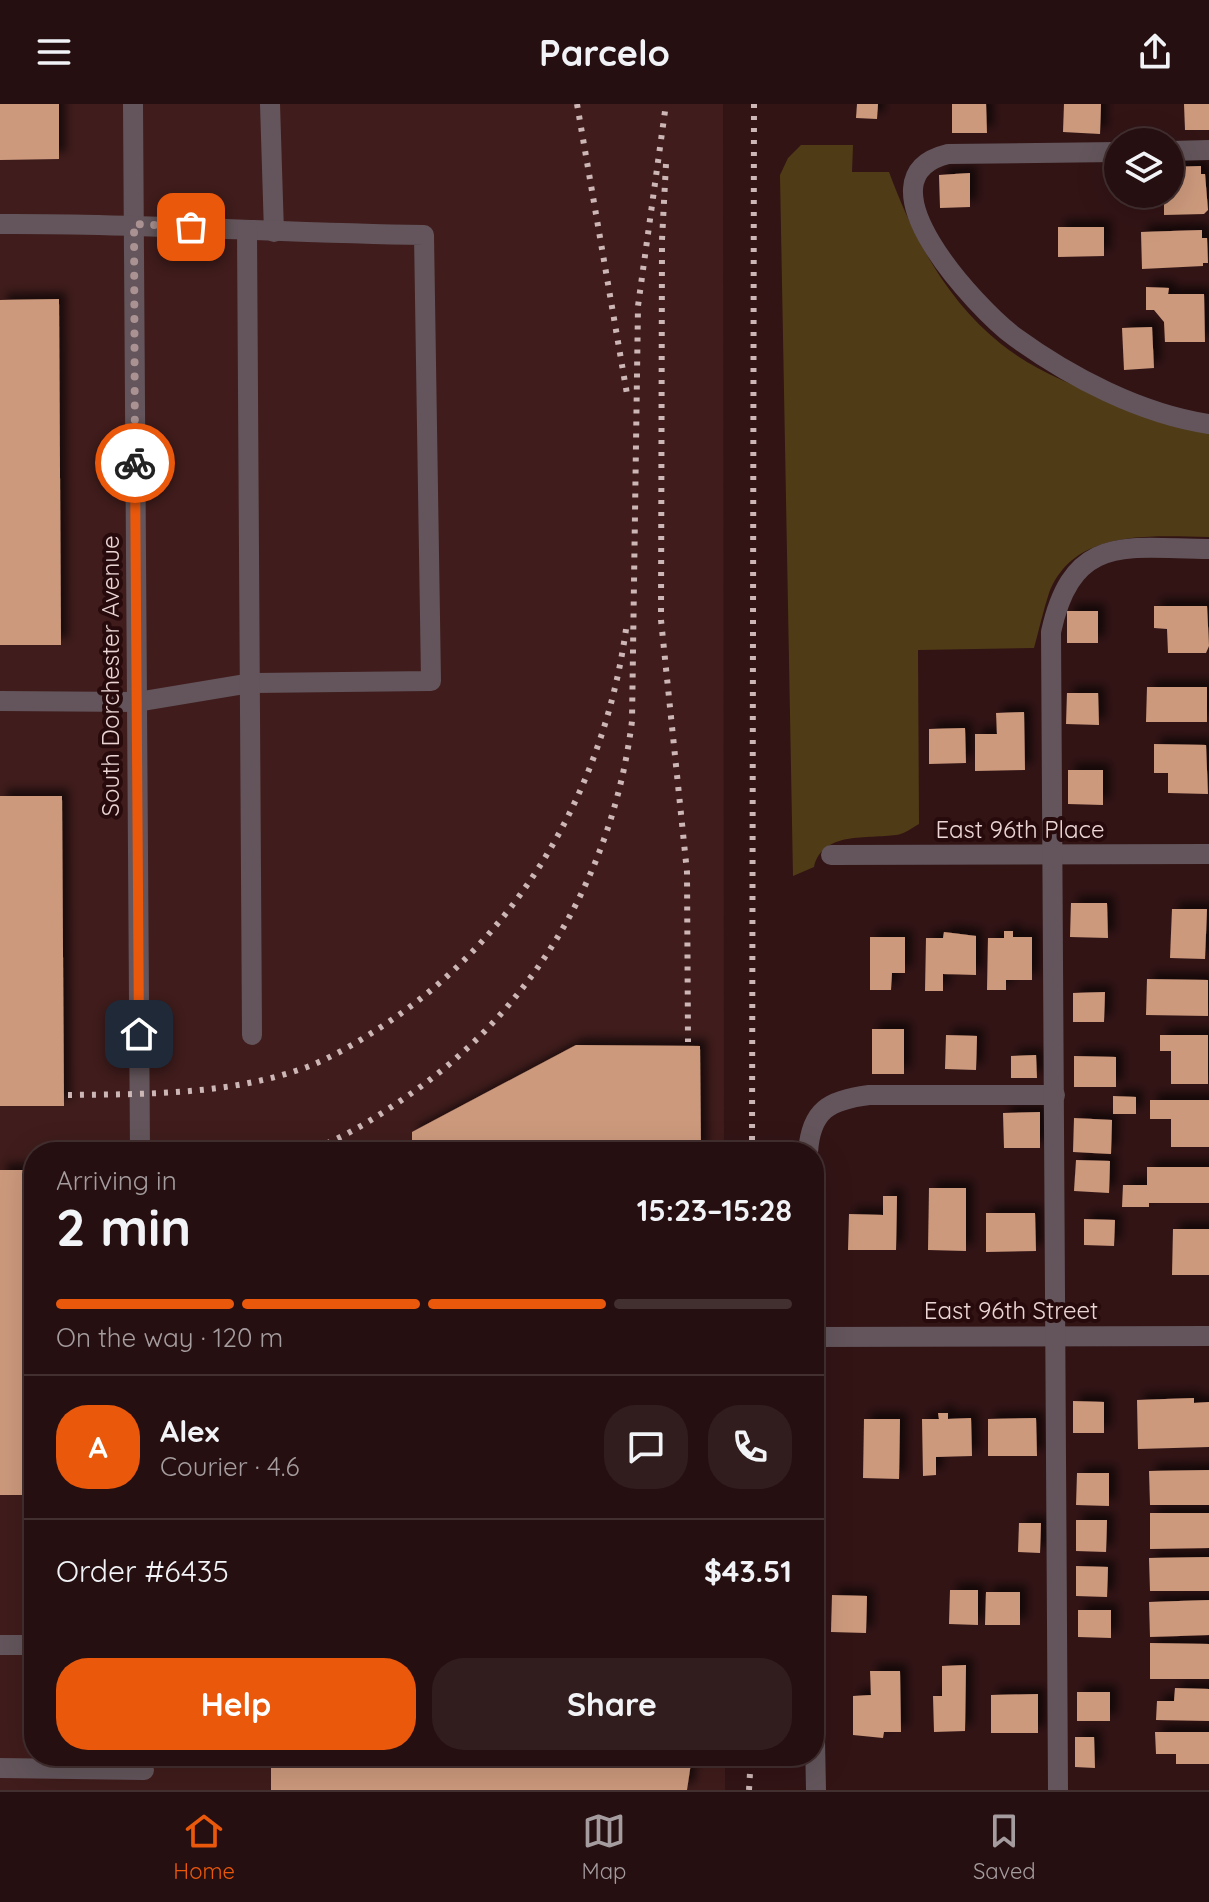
<!DOCTYPE html>
<meta charset="utf-8">
<style>
body{margin:0;font-family:Quicksand,sans-serif;background:#321d1e;color:#f1f3f6;height:100vh;display:flex;flex-direction:column;font-size:30px;white-space:nowrap}
*{box-sizing:border-box;margin:0}
p{font-size:26px;color:#a49c9f}
.icon{flex:none;width:44px;height:44px;fill:none;stroke:currentColor;stroke-width:2;stroke-linecap:round;stroke-linejoin:round}
.map{position:relative;flex:1;overflow:hidden}
.panel{position:absolute;left:24px;top:1038px;width:800px;height:624px;display:flex;flex-direction:column;background:#260f10;border-radius:32px;box-shadow:0 8px 32px #0002,0 0 0 2px #422f30}
.panel>*{flex:none}
.buttons{position:absolute;left:1104px;top:24px;display:grid;gap:16px}
.buttons a{display:grid;place-items:center;width:80px;height:80px;border-radius:50%;background:#260f10;box-shadow:0 8px 32px #0002,0 0 0 2px #422f30;font-size:40px}
.pin{position:absolute;display:grid;place-items:center;width:68px;height:68px;color:#fff;margin:-34px;border-radius:16px;box-shadow:0 4px 12px #0006}
.courier{position:absolute;display:grid;place-items:center;width:80px;height:80px;margin:-40px;border:6px solid #ea580c;border-radius:50%;background:#fff;color:#222;box-shadow:0 2px 10px #0007}
.summary em{font-style:normal;font-weight:800}
.summary div{display:flex;flex-direction:column-reverse}
.summary{display:flex;align-items:center;justify-content:space-between;height:136px;padding:0 32px}
h1{font-size:52px;font-weight:800;line-height:60px}
.bar{display:grid;grid-template-columns:repeat(4,1fr);gap:12px 8px;align-content:center;height:96px;padding:0 32px}
.bar i{height:10px;border-radius:6px;background:#422f30}
.bar .on{background:#ea580c}
.bar p{grid-column:span 4}
.line{display:flex;align-items:center;gap:20px;padding:0 32px;border-top:2px solid #422f30}
.line div{flex:1}
.round{display:grid;place-items:center;flex:none;width:84px;height:84px;border-radius:32px;background:#321d1e}
.primary-button{display:flex;gap:16px;margin-top:auto;padding:16px 32px}
.primary-button a{flex:1;height:92px;border-radius:32px;background:#ea580c;color:#fff;font-size:32px;font-weight:800;line-height:92px;text-align:center}
.primary-button a+a{background:#321d1e;color:#f1f3f6}
header{display:flex;justify-content:space-between;align-items:center;height:104px;padding:0 32px;background:#260f10;font-size:36px;font-weight:800}
.menu{display:flex;justify-content:space-around;align-items:center;height:112px;border-top:2px solid #422f30;background:#260f10;font-size:22px;color:#a49c9f}
.menu a{display:grid;justify-items:center;gap:4px}
.menu .on{color:#ea580c}
.map>svg:first-child{display:block}
</style>
<header><svg class="icon" aria-label="menu" viewBox="0 0 24 24"><path d="M4 6h16M4 12h16M4 18h16"/></svg>Parcelo<svg class="icon" aria-label="share" viewBox="0 0 24 24"><path d="M12 15V3M7 8l5-5 5 5M5 13v7h14v-7"/></svg></header>
<div class="map">
<svg width="1209" height="1686" viewBox="0 0 1209 1686">
<defs>
<filter id="shadow"><feDropShadow dx="7" dy="-7" stdDeviation="4" flood-color="#0009"/></filter>
</defs>
<rect width="100%" height="100%" fill="#321415"/>
<path fill="#401c1c" d="M0,0H723L724,1048H34V1652H725V1686H0Z"/>
<path fill="#4f3c16" d="M801,41H853L852,68H889C913,133 946,196 1001,240C1056,284 1143,305 1209,328V433C1152,432 1074,424 1049,489C1043,507 1039,526 1034,544L918,546L919,720C912,724 904,730 896,731C868,735 822,727 814,763L793,772L780,71L788,54Z"/>
<g fill="#cc997c" filter="url(#shadow)">
<path d="M0,0H59V55L0,56Z"/>
<path d="M857,0H878L877,15L856,14Z"/>
<path d="M952,0H986L987,29H952Z"/>
<path d="M1064,0H1101L1100,30L1063,28Z"/>
<path d="M1184,0H1209V26H1185Z"/>
<path d="M1201,62V70H1205L1208,106L1204,110L1164,111V90H1170V63Z"/>
<path d="M970,69V103L940,104L939,71Z"/>
<path d="M1058,123H1104V152L1058,153Z"/>
<path d="M1202,126V134H1207L1208,159H1203V162L1142,165L1141,128Z"/>
<path d="M1146,183L1169,184L1168,190H1204L1205,238H1165L1164,218L1154,206H1146Z"/>
<path d="M59,195L61,541H0V196Z"/>
<path d="M1152,223L1154,264L1124,266L1122,224Z"/>
<path d="M1154,502H1207L1209,542L1206,549H1168L1167,525L1154,524Z"/>
<rect x="1067" y="507" width="31" height="32"/>
<path d="M1147,583H1207V618H1146Z"/>
<path d="M1067,589H1098L1099,621L1066,620Z"/>
<path d="M1024,608L1025,666L975,667V630H997L996,609Z"/>
<path d="M965,624L966,659L929,660V625Z"/>
<path d="M1154,640L1206,641L1208,690L1168,689V669H1154Z"/>
<path d="M1068,666H1103V701L1068,700Z"/>
<path d="M0,692H62L64,1002H0Z"/>
<path d="M1071,799H1107L1108,834L1070,833Z"/>
<path d="M1172,805H1207L1205,855L1170,854Z"/>
<path d="M1004,827H1013V833H1032V876H1006V886H987L988,834H1004Z"/>
<path d="M944,828L976,832V871L943,870V887H925L926,834H943Z"/>
<path d="M870,833H905V869H892L891,886H870Z"/>
<path d="M1147,875L1208,876V912L1146,911Z"/>
<path d="M1105,888L1104,918H1073V889Z"/>
<rect x="872" y="925" width="32" height="45"/>
<path d="M946,931L977,932L976,966L945,965Z"/>
<path d="M1160,931H1208V980H1171V947H1160Z"/>
<path d="M576,941L700,942L701,1048H412V1028Z"/>
<path d="M1036,951L1037,974H1011V952Z"/>
<path d="M1074,952L1116,953V983H1074Z"/>
<path d="M1113,992L1136,993V1010H1113Z"/>
<path d="M1150,996H1209V1043H1171V1015H1150Z"/>
<path d="M1040,1008V1044H1004L1003,1009Z"/>
<path d="M1074,1014L1112,1016L1111,1050L1073,1048Z"/>
<path d="M1076,1056L1110,1057L1109,1089L1074,1087Z"/>
<path d="M1147,1063H1209V1099H1149V1103H1122L1123,1081H1147Z"/>
<rect x="0" y="1066" width="34" height="325"/>
<path d="M929,1084H966V1147L928,1146Z"/>
<path d="M883,1092H897L896,1146H848L849,1110L883,1111Z"/>
<path d="M986,1109H1035L1036,1147L986,1148Z"/>
<path d="M1084,1115L1115,1116L1114,1142L1084,1141Z"/>
<path d="M1173,1125H1209V1171H1172Z"/>
<path d="M1194,1294V1299L1209,1298V1343L1138,1345L1137,1296Z"/>
<path d="M1073,1297L1104,1298V1329H1073Z"/>
<path d="M938,1309H948V1315L971,1314L972,1352L936,1353V1371L923,1372L922,1315H939Z"/>
<path d="M1036,1314L1037,1352H988V1315Z"/>
<path d="M864,1315H900L899,1375L863,1374Z"/>
<path d="M1209,1366V1401H1150L1149,1367Z"/>
<path d="M1077,1369H1109V1402L1076,1401Z"/>
<path d="M1150,1409H1209V1444L1150,1445Z"/>
<path d="M1076,1416H1107L1106,1448L1076,1447Z"/>
<path d="M1019,1419H1041L1040,1449L1018,1448Z"/>
<path d="M1209,1453V1487H1150L1149,1454Z"/>
<path d="M1076,1462L1108,1463L1107,1493L1076,1492Z"/>
<path d="M950,1486H978V1521L949,1520Z"/>
<path d="M986,1488H1020V1521H985Z"/>
<path d="M832,1491L867,1492L866,1529L831,1528Z"/>
<path d="M1209,1496V1531L1150,1533L1149,1498Z"/>
<path d="M1078,1506H1111V1534L1078,1533Z"/>
<path d="M1150,1539L1209,1540V1575H1150Z"/>
<path d="M966,1561L965,1627L934,1628L933,1592H942V1562Z"/>
<path d="M870,1567H900L901,1628H884L883,1634L853,1631V1592L871,1591Z"/>
<path d="M1175,1584L1209,1585V1617L1156,1616L1157,1597H1174Z"/>
<rect x="1077" y="1588" width="33" height="29"/>
<path d="M1038,1590V1629H991V1591Z"/>
<path d="M1155,1628H1209V1660H1176V1650H1156Z"/>
<path d="M1075,1633H1094L1095,1664L1075,1663Z"/>
<path d="M271,1652H692L687,1686H271Z"/>
</g>
<g fill="none" stroke-linecap="round" stroke-linejoin="round">
<g stroke="#63555b" stroke-width="20">
<path d="M133,0L140,1048"/>
<path d="M270,0L274,128"/>
<path d="M1170,47L1209,46"/>
<path d="M1118,48L948,50C853,73 977,205 1015,233C1070,273 1141,310 1209,320"/>
<path d="M0,120C141,119 282,129 424,131L431,577L251,579L137,598L0,597"/>
<path d="M247,126L252,931"/>
<path d="M831,751L1209,750"/>
<path d="M808,1048C811,1006 829,996 869,991H1055"/>
<path d="M814,1233L1209,1232"/>
<path d="M0,1541H34"/>
<path d="M814,1584L816,1686"/>
<path d="M0,1664L144,1666"/>
<path d="M1058,1686L1051,528C1073,427 1128,445 1209,445"/>
</g>
<g stroke="#cdb6b6" stroke-width="6" stroke-dasharray="4 8" stroke-linecap="butt">
<path d="M577,0L627,290"/>
<path d="M666,60L662,136L661,516L687,768L688,938"/>
<path d="M68,991C148,990 230,991 307,963C333,953 358,938 381,923C520,833 606,682 627,518"/>
<path d="M304,1048C341,1036 374,1015 406,993C534,906 613,769 632,617L638,202L666,0"/>
<path d="M752,1048L754,0"/>
<path d="M749,1686L751,1652"/>
</g>
</g>
<g fill="none" stroke-linecap="round" stroke-linejoin="round">
<path stroke="#aa9292" stroke-width="8" stroke-dasharray="0 14.4" d="M135,359L134,120L191,123"/>
<path stroke="#ea580c" stroke-width="10" d="M135,359L139,930"/>
</g>
<g text-anchor="middle" dominant-baseline="central" stroke-width="8" stroke-linejoin="round" paint-order="stroke">
<g font-size="24" fill="#ebd6d5" stroke="#270b0c">
<text transform="translate(110 572) rotate(-90)">South Dorchester Avenue</text>
<text x="1020" y="725">East 96th Place</text>
<text x="1011" y="1206">East 96th Street</text>
</g>
</g>
</svg>
<div class="buttons">
<a><svg class="icon" aria-label="layers" viewBox="0 0 24 24"><path d="M12 4l9 5-9 5-9-5zM3 14l9 5 9-5"/></svg></a>
</div>
<div class="pin" style="left:191px;top:123px;background:#ea580c"><svg class="icon" aria-label="bag" viewBox="0 0 24 24"><path d="M5 8h14l-1 12H6zM9 8a3 3 0 0 1 6 0"/></svg></div>
<div class="pin" style="left:139px;top:930px;background:#1f2937"><svg class="icon" aria-label="home" viewBox="0 0 24 24"><path d="M3 11l9-7 9 7M6 9v11h12V9"/></svg></div>
<div class="courier" style="left:135px;top:359px"><svg class="icon" aria-label="bike" viewBox="0 0 24 24"><circle cx="6" cy="16" r="4"/><circle cx="18" cy="16" r="4"/><path d="M6 16l4-8h5l3 8M10 8l3 8H6M13 5h3"/></svg></div>
<section class="panel">
<div class="summary"><div><h1>2 min</h1><p>Arriving in</p></div><em>15:23–15:28</em></div>
<div class="bar"><i class="on"></i><i class="on"></i><i class="on"></i><i></i><p>On the way · 120 m</p></div>
<div class="line" style="height:144px"><b class="round" style="background:#ea580c;color:#fff">A</b><div><b>Alex</b><p>Courier · 4.6</p></div><a class="round"><svg class="icon" aria-label="chat" viewBox="0 0 24 24"><path d="M4 5h16v11H9l-5 4z"/></svg></a><a class="round"><svg class="icon" aria-label="phone" viewBox="0 0 24 24"><path d="M5 4h4l2 5-3 2q2 4 5 5l2-3 5 2v4C11 20 4 13 5 4z"/></svg></a></div>
<div class="line" style="height:104px"><div>Order #6435</div><b>$43.51</b></div>
<div class="primary-button"><a>Help</a><a>Share</a></div>
</section>
</div>
<nav class="menu">
<a class="on"><svg class="icon" aria-label="home" viewBox="0 0 24 24"><path d="M3 11l9-7 9 7M6 9v11h12V9"/></svg>Home</a>
<a><svg class="icon" aria-label="map" viewBox="0 0 24 24"><path d="M3 6l6-2 6 2 6-2v14l-6 2-6-2-6 2zM9 4v14M15 6v14"/></svg>Map</a>
<a><svg class="icon" aria-label="saved" viewBox="0 0 24 24"><path d="M7 4h10v16l-5-4-5 4z"/></svg>Saved</a>
</nav>
